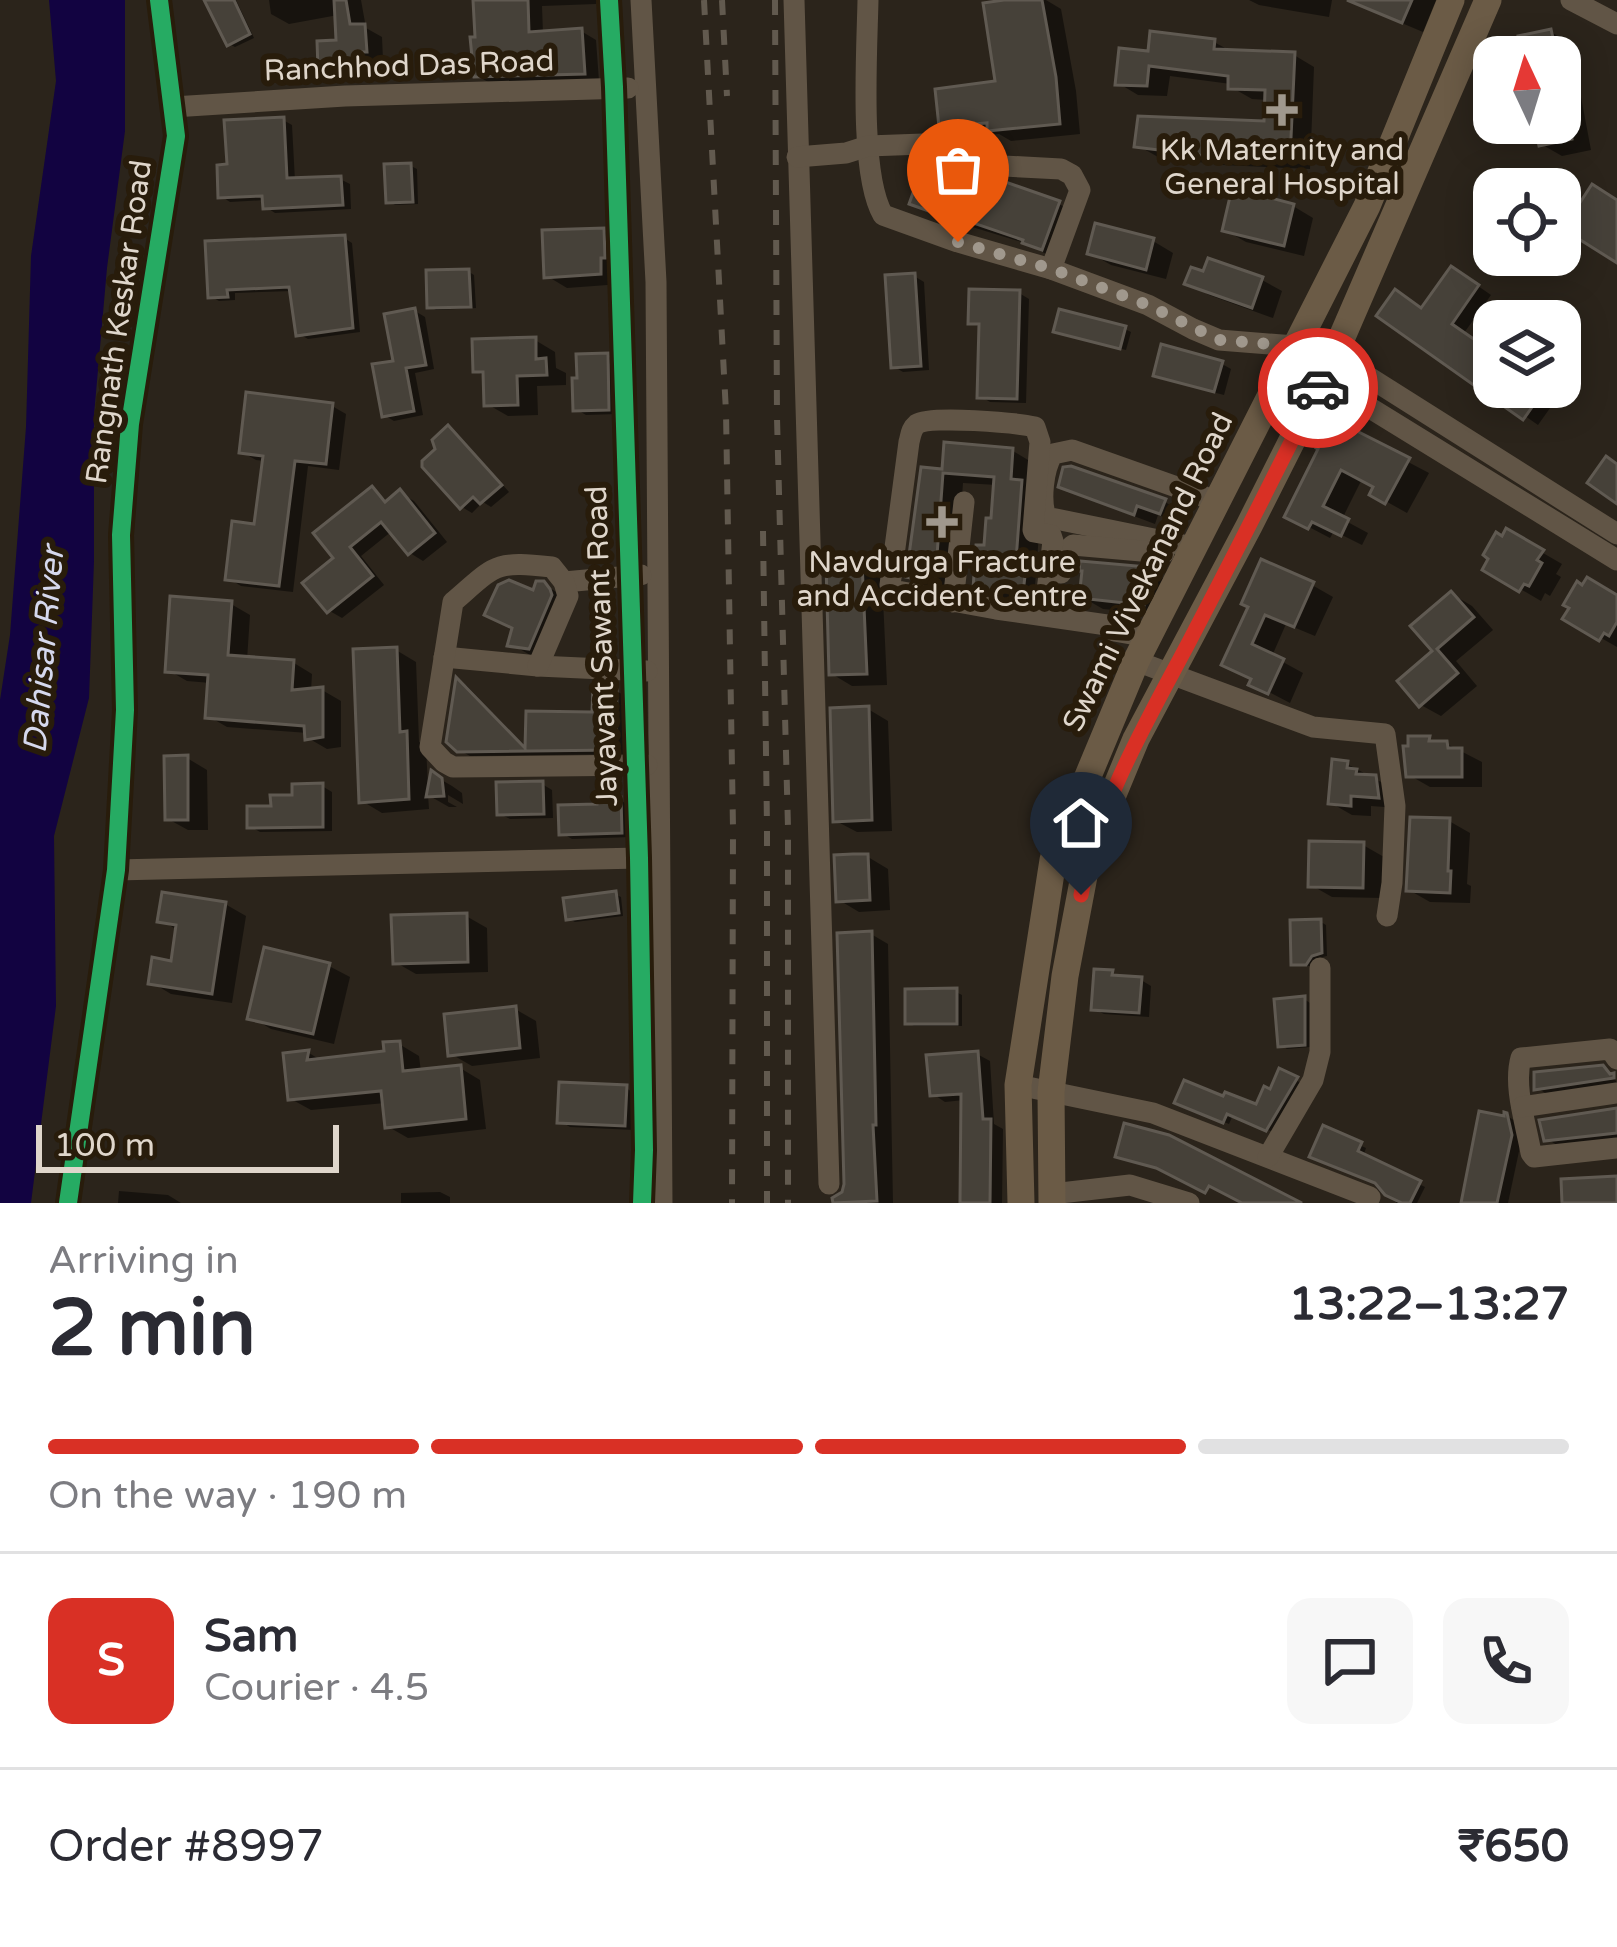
<!DOCTYPE html>
<meta charset="utf-8">
<style>
body{margin:0;font-family:"Varela Round",sans-serif;background:#f7f7f7;color:#2b2b33;height:100vh;display:flex;flex-direction:column;font-size:45px;white-space:nowrap}
*{box-sizing:border-box;margin:0}
p{font-size:39px;color:#7c7c81}
.icon{flex:none;width:66px;height:66px;fill:none;stroke:currentColor;stroke-width:2;stroke-linecap:round;stroke-linejoin:round}
.map{position:relative;height:1203px;overflow:hidden}
.panel{display:flex;flex-direction:column;background:#fff;flex:1}
.panel>*{flex:none}
.needle{width:78px;rotate:356deg}
.controls{position:absolute;left:1473px;top:36px;display:grid;gap:24px}
.controls a{display:grid;place-items:center;width:108px;height:108px;border-radius:24px;background:#fff;box-shadow:0 6px 30px #0003;font-size:60px}
.scale{position:absolute;left:36px;bottom:30px;width:303px;box-sizing:border-box;padding-left:12px;border:6px solid #dfd6cb;border-top:0;font-size:33px;line-height:42px;white-space:nowrap;color:#dfd6cb;-webkit-text-stroke:9px #281c0b;paint-order:stroke}
.pin{position:absolute;display:grid;place-items:center;width:102px;height:102px;color:#fff;margin:-123px -51px;border-radius:50% 50% 50% 0;rotate:-45deg;box-shadow:0 0 12px #0007}
.pin .icon{rotate:45deg}
.courier{position:absolute;display:grid;place-items:center;width:120px;height:120px;margin:-60px;border:9px solid #d93025;border-radius:50%;background:#fff;color:#222;box-shadow:0 3px 15px #0007}
.overview em{font-style:normal;font-weight:700}
.overview div{display:flex;flex-direction:column-reverse}
.overview{display:flex;align-items:center;justify-content:space-between;height:204px;padding:0 48px}
h1{font-size:78px;font-weight:700;line-height:90px}
.bar{display:grid;grid-template-columns:repeat(4,1fr);gap:18px 12px;align-content:center;height:144px;padding:0 48px}
.bar i{height:15px;border-radius:9px;background:#e1e1e2}
.bar .current{background:#d93025}
.bar p{grid-column:span 4}
.line{display:flex;align-items:center;gap:30px;padding:0 48px;border-top:3px solid #e1e1e2}
.line div{flex:1}
.round{display:grid;place-items:center;flex:none;width:126px;height:126px;border-radius:24px;background:#f7f7f7}
.map>svg:first-child{display:block}
</style>
<div class="map">
<svg width="1617" height="1203" viewBox="0 0 1617 1203">
<rect width="100%" height="100%" fill="#2b241b"/>
<path fill="#120341" d="M49,0H125V131L107,268L94,415V561L89,698L54,836L56,1006L31,1203H0V700L10,635L26,427L31,256L56,81Z"/>
<g fill="#0007">
<path d="M219,0H236L254,38L235,47L229,44Z"/>
<path d="M269,0H361L366,28L382,37L383,60L378,61V76L339,78L321,68L339,43L338,15L289,24L271,14Z"/>
<path d="M476,0H596V4L542,6L543,34L581,31L596,40L599,81L492,84L477,76Z"/>
<path d="M1023,0H1046L1061,9L1076,91L1080,134L1011,141L999,134L962,137L942,125L999,84Z"/>
<path d="M1249,0H1332L1329,17L1259,5Z"/>
<path d="M1347,0H1436L1423,32Z"/>
<path d="M1551,32L1571,44L1591,150L1562,156L1541,144L1538,123H1560V57H1525Z"/>
<path d="M1214,42L1234,53L1294,55L1314,67L1310,169L1223,165L1158,157L1137,145L1267,124V100L1252,99L1231,87V84L1170,76L1167,96L1138,95L1118,83L1150,55Z"/>
<path d="M283,120L292,125L295,181L340,179L350,184L351,209L275,213L266,207L265,200L230,202L221,196Z"/>
<path d="M411,166L417,169L418,204L395,205L389,201Z"/>
<path d="M913,203L1059,204L1079,215L1046,254L1028,244L933,215Z"/>
<path d="M1617,203V259L1583,238L1563,270L1538,255H1560V212L1573,220Z"/>
<path d="M1293,206L1313,218L1304,256L1246,242L1225,230Z"/>
<path d="M603,231L623,243L621,284L567,288L547,276Z"/>
<path d="M344,238L352,243L360,332L308,339L299,334L292,291L235,293V300L219,301L210,296Z"/>
<path d="M1153,241L1173,253L1166,279L1111,265L1090,253Z"/>
<path d="M1210,261L1262,280L1282,291L1273,318L1209,295L1188,283L1205,275Z"/>
<path d="M469,272L474,275L476,308L436,310L430,307Z"/>
<path d="M914,276L924,282L929,370L903,372L893,366Z"/>
<path d="M1465,277L1491,295L1464,333L1494,353V387H1551L1560,394L1538,425L1380,316L1423,310Z"/>
<path d="M1019,293L1029,299L1026,403L990,402L980,396L982,328L971,322Z"/>
<path d="M415,311L425,317L434,369L415,373L423,415L394,421L384,415L396,363Z"/>
<path d="M1125,329L1131,332L1126,350L1062,334Z"/>
<path d="M535,340L555,352L556,368L566,373V385L537,386L538,415L508,416L487,404L486,377L476,371Z"/>
<path d="M607,356L617,362L618,414L586,415L576,409Z"/>
<path d="M1222,364L1231,369L1224,395L1166,380L1156,374Z"/>
<path d="M332,406L346,414L339,470L308,466L293,592L241,586L228,578L257,527L265,461L256,460L242,452Z"/>
<path d="M1332,422L1429,473L1407,513L1373,494L1376,487L1362,479L1342,519L1368,533L1362,545L1334,531L1330,538L1309,527Z"/>
<path d="M448,429L458,435L509,492L491,507L483,502L472,513L462,507L438,450Z"/>
<path d="M1013,451L1033,463L1042,495L1035,586L1044,591L1043,603L997,599L976,587L994,522L997,485L963,483L955,592L930,588L909,576L923,471L945,472Z"/>
<path d="M1062,485L1165,502L1185,514L1181,523L1158,515L1155,524L1083,497Z"/>
<path d="M372,490L389,502L400,493L414,501L447,542L423,561L410,553L392,531L361,556L384,585L342,618L328,610L337,559Z"/>
<path d="M1507,532L1562,564L1556,574L1561,577L1550,596L1545,593L1541,601L1486,569Z"/>
<path d="M861,565L882,577L887,685L852,686L832,674Z"/>
<path d="M1148,570L1168,581L1164,615L1103,609L1082,597Z"/>
<path d="M543,584L565,597L537,659L511,644Z"/>
<path d="M1312,585L1333,597L1315,636L1286,624L1272,656L1303,673L1290,703L1252,683L1254,680L1245,676L1251,607Z"/>
<path d="M1452,594L1472,606L1493,630L1456,661L1477,686L1441,716L1421,705Z"/>
<path d="M1617,598V647L1566,618Z"/>
<path d="M231,604L250,615L247,660L294,663L312,674L311,691L322,690L341,701V747L327,749L308,738V733L227,727L208,716L211,683L187,681L168,670Z"/>
<path d="M396,650L416,662L419,742L426,746L428,787L433,775L452,786L462,793L463,804L448,795V802L457,807H449L428,795L429,809L382,813L362,801Z"/>
<path d="M459,681L467,686L528,750L595,716L616,691L626,696L625,754L470,756L459,750Z"/>
<path d="M868,709L888,721L892,831L857,832L836,821Z"/>
<path d="M1429,740L1436,744H1447L1482,762V787H1430L1409,775Z"/>
<path d="M187,758L207,770L208,830H188L168,819Z"/>
<path d="M1347,764L1396,790L1398,808L1371,806V816L1352,815L1331,803Z"/>
<path d="M542,784L552,790L553,818L510,819L500,814Z"/>
<path d="M322,786L332,792V831L260,832L250,826L274,809Z"/>
<path d="M620,800L630,806L631,837L572,839L562,833L600,807Z"/>
<path d="M1449,821L1470,833L1467,884L1471,886L1470,903L1430,902L1409,890Z"/>
<path d="M1363,845L1384,857L1383,898L1332,897L1311,885Z"/>
<path d="M868,857L888,869L890,910L859,912L839,900Z"/>
<path d="M615,894L621,897L623,916L575,922L569,919Z"/>
<path d="M225,904L246,916L232,1003L171,994L151,982L173,964L179,931L161,920Z"/>
<path d="M466,916L487,928L488,972L416,974L395,962Z"/>
<path d="M1321,922L1326,925L1327,956L1318,958L1312,966H1300L1294,963Z"/>
<path d="M871,934L888,944L893,1203H839L836,1201L844,1194Z"/>
<path d="M329,966L350,977L334,1044L271,1029L251,1017Z"/>
<path d="M1112,973L1121,979L1141,980L1151,986L1149,1017L1104,1014L1094,1009Z"/>
<path d="M956,992L962,995V1026H914L908,1023Z"/>
<path d="M1304,999L1310,1003V1047L1287,1049L1281,1045Z"/>
<path d="M515,1009L536,1021L540,1058L472,1066L451,1054Z"/>
<path d="M399,1044L419,1056L421,1072L460,1068L480,1080L486,1129L408,1138L387,1126L385,1103L311,1110L291,1099L286,1056L309,1053L322,1061L388,1054Z"/>
<path d="M977,1054L990,1061L994,1124L1003,1129L1002,1203H963L964,1100L945,1102L933,1094Z"/>
<path d="M1602,1068L1613,1074L1617,1084L1547,1094L1537,1088Z"/>
<path d="M1280,1072L1301,1083L1273,1132L1233,1115L1229,1124L1183,1105L1224,1100L1258,1108L1271,1093Z"/>
<path d="M626,1088L635,1094L634,1130L570,1127L560,1121Z"/>
<path d="M1617,1111V1138L1557,1145L1547,1139Z"/>
<path d="M1507,1116L1517,1122L1521,1142L1508,1203H1464Z"/>
<path d="M1324,1129L1366,1148L1363,1157L1425,1187L1417,1203H1396L1397,1198Z"/>
<path d="M119,1191L168,1195L181,1203H118Z"/>
<path d="M440,1192L450,1197V1203H401V1193Z"/>
</g>
<g fill="#464139" stroke="#605a52" stroke-width="3">
<path d="M204,0H234L250,34L227,46Z"/>
<path d="M334,0H346L350,24H365L367,52H361L362,67L318,69L317,41L336,40Z"/>
<path d="M473,0H528L529,32L582,28L585,74L474,77L470,37H475Z"/>
<path d="M1004,0H1042L1056,77L1060,124L987,131V123L939,127L935,89L995,81L983,3Z"/>
<path d="M1347,0H1412L1402,23Z"/>
<path d="M1551,29L1557,57H1522L1518,36Z"/>
<path d="M1150,31L1215,39L1214,49L1295,52L1290,159L1200,155L1134,147L1138,116L1264,121L1265,90L1228,89V76L1149,66L1147,86L1115,85L1119,48L1148,51Z"/>
<path d="M284,117L287,178L341,176L343,205L263,209L262,196L218,198L217,165L227,164L224,120Z"/>
<path d="M1534,123H1569L1572,139L1539,146Z"/>
<path d="M937,158L1060,201L1042,250L1022,243L1023,240L956,217L954,220L909,204L925,159Z"/>
<path d="M411,163L413,202L386,203L384,164Z"/>
<path d="M1592,184L1617,200V263L1563,229Z"/>
<path d="M1232,188L1294,204L1284,246L1222,231Z"/>
<path d="M1095,223L1154,238L1146,270L1087,254Z"/>
<path d="M604,228L605,258H601V274L544,278L542,230Z"/>
<path d="M345,235L353,328L296,336L289,287L227,290L228,297L208,298L205,241Z"/>
<path d="M1208,258L1263,277L1252,308L1184,284L1191,267L1203,271Z"/>
<path d="M1451,266L1479,285L1452,324L1494,353V387H1546L1523,420L1376,316L1395,289L1421,308Z"/>
<path d="M469,269L471,307L427,308L426,270Z"/>
<path d="M915,273L921,366L891,368L885,275Z"/>
<path d="M969,289L1020,290L1017,399L977,398L979,324H968Z"/>
<path d="M415,308L426,365L406,368L414,411L382,417L372,364L393,361L384,314Z"/>
<path d="M1059,309L1126,326L1120,349L1053,332Z"/>
<path d="M536,337V359L546,358L547,375L517,376L518,405L484,406L483,372H473L472,339Z"/>
<path d="M1161,344L1223,361L1214,392L1153,376Z"/>
<path d="M608,353L609,410L573,411L572,378H577L576,354Z"/>
<path d="M246,392L333,403L326,464L295,461L279,586L225,580L232,521L254,524L263,456L239,453Z"/>
<path d="M1331,418L1410,458L1385,504L1369,495L1373,487L1341,470L1323,506L1349,519L1341,536L1312,522L1308,529L1284,517L1318,449L1316,448Z"/>
<path d="M448,425L502,485L480,504L473,497L460,509L422,467V461L435,449L432,440Z"/>
<path d="M944,442L1013,448L1011,479L1022,480L1015,574L1025,576L1023,593L973,589L976,545H984L986,518H991L994,477L943,473L935,583L906,577L921,467L942,469Z"/>
<path d="M1606,456L1617,464V504L1587,483Z"/>
<path d="M1071,466L1166,499L1160,514L1137,506L1134,515L1058,487L1063,467Z"/>
<path d="M372,486L385,502L400,489L435,533L408,555L381,522L350,547L373,576L327,613L302,583L333,558L313,533Z"/>
<path d="M1506,528L1544,550L1537,560L1542,563L1529,586L1524,584L1519,592L1482,570L1488,559L1483,555L1496,532L1502,536Z"/>
<path d="M1261,559L1314,582L1294,627L1265,615L1252,644L1284,659L1268,694L1248,685L1251,679L1221,665L1248,607L1241,604Z"/>
<path d="M1080,561L1149,567L1144,605L1079,598L1082,571H1079Z"/>
<path d="M862,562L867,674L829,675L826,564Z"/>
<path d="M1587,577L1617,595V622L1609,636L1604,633L1599,641L1562,619L1569,608L1563,605L1577,581L1582,585Z"/>
<path d="M509,580L533,590L536,581H544L550,589L552,595L529,649L507,646L512,628L484,615L498,585Z"/>
<path d="M1451,591L1474,617L1437,649L1458,673L1419,707L1397,681L1432,651L1410,626Z"/>
<path d="M170,596L232,601L228,655L294,660L292,690L323,687V737L305,740L304,726L205,718L208,675L165,672Z"/>
<path d="M397,647L400,732L407,731L409,799L359,803L353,649Z"/>
<path d="M456,677L525,748L526,711L592,712L593,687L617,688L616,750L457,752L446,742Z"/>
<path d="M869,706L872,820L833,822L830,708Z"/>
<path d="M1408,736H1430L1429,741H1447L1448,748H1462V777H1406L1403,746H1408Z"/>
<path d="M188,755V820H165L164,756Z"/>
<path d="M1332,759L1348,761L1347,768L1357,769L1356,774L1376,775L1379,798L1351,796V806L1328,804Z"/>
<path d="M431,770L442,778L444,796L426,797Z"/>
<path d="M543,781L544,814L497,815L496,782Z"/>
<path d="M323,783V827L247,828V806H271L270,795H292V784Z"/>
<path d="M621,797L622,833L559,835L558,805L597,804V798Z"/>
<path d="M1410,817L1450,818L1448,871H1451L1450,893L1406,891Z"/>
<path d="M1309,841L1364,842L1363,888L1308,887Z"/>
<path d="M853,854H868L870,900L836,902L834,855Z"/>
<path d="M616,891L619,913L566,920L563,898Z"/>
<path d="M162,892L226,902L212,994L148,984L152,957L171,961L176,925L157,922Z"/>
<path d="M467,913L468,962L393,964L391,915Z"/>
<path d="M1321,919L1322,953L1312,956L1306,965H1291L1290,920Z"/>
<path d="M872,931L876,1125H873L877,1201L833,1203L832,1198L842,1192L844,1184L837,933Z"/>
<path d="M264,947L330,963L313,1034L247,1019Z"/>
<path d="M1094,969L1113,970L1112,975L1142,977L1139,1013L1091,1010Z"/>
<path d="M957,988V1024H905V989Z"/>
<path d="M1305,996V1045L1278,1047L1274,999Z"/>
<path d="M516,1006L520,1048L448,1056L444,1014Z"/>
<path d="M400,1041L403,1071L461,1065L466,1119L385,1128L381,1091L288,1100L283,1053L309,1050L307,1060L384,1051L383,1042Z"/>
<path d="M978,1051L983,1119H991L990,1203H960L961,1094L930,1096L926,1055Z"/>
<path d="M1603,1065L1610,1074L1614,1073V1078L1534,1090V1072Z"/>
<path d="M1279,1068L1298,1077L1266,1131L1227,1114L1223,1123L1174,1103L1184,1080L1223,1096L1225,1092L1256,1104L1264,1086L1270,1089Z"/>
<path d="M559,1082L627,1085L625,1126L557,1123Z"/>
<path d="M1617,1108V1133L1544,1141L1539,1120Z"/>
<path d="M1479,1111L1504,1116V1112L1507,1113L1512,1135L1497,1203H1461Z"/>
<path d="M1124,1123L1169,1135L1302,1203H1242L1209,1186L1205,1193L1156,1168L1115,1157Z"/>
<path d="M1323,1125L1362,1142L1358,1151L1421,1181L1410,1203H1402L1385,1195L1375,1183L1309,1157Z"/>
<path d="M1617,1176V1203H1562L1561,1179Z"/>
</g>
<g fill="none" stroke-linecap="round" stroke-linejoin="round">
<g stroke="#615546" stroke-width="21">
<path d="M609,0L614,87L639,858L644,1150L642,1203"/>
<path d="M641,0L656,282L662,1203"/>
<path d="M794,0L829,1184"/>
<path d="M868,0C867,51 859,174 883,215L958,242L1051,269L1148,305L1193,329L1219,340L1295,346L1340,374L1349,395L1617,560"/>
<path d="M1571,0L1617,24"/>
<path d="M173,107L345,96L628,88"/>
<path d="M797,157L846,153L868,146L951,143L1004,166L1061,169L1072,175L1080,190L1051,269"/>
<path d="M1340,374H1364L1617,534"/>
<path d="M1193,547L1046,517C1040,501 1043,469 1053,454L1072,450L1216,501"/>
<path d="M1061,573L1063,554L1073,545L1164,553"/>
<path d="M564,582L641,575"/>
<path d="M953,602L964,502"/>
<path d="M1044,616L1053,541L1051,535L1034,532L1033,530L1040,442L1035,427C1017,423 931,415 917,424C911,429 911,435 909,442L890,585L892,590L996,609L1107,625L1114,631L1148,637"/>
<path d="M444,657L538,666L647,671"/>
<path d="M1136,661L1313,727L1385,734L1395,806L1392,883L1387,916"/>
<path d="M538,666L568,596L564,582L552,567C493,561 497,564 453,602L430,747L444,762L453,767L647,765"/>
<path d="M116,870L639,858"/>
<path d="M1617,1059L1610,1049L1521,1058C1513,1086 1526,1124 1531,1153L1534,1157L1617,1148"/>
<path d="M1018,1085L1153,1113L1370,1197"/>
<path d="M1522,1107L1617,1093"/>
<path d="M1268,1157L1313,1080L1320,1052V968"/>
<path d="M1052,1194L1130,1185L1189,1203"/>
<path d="M68,1203L116,870L125,710L121,535L130,424L176,136L159,0"/>
</g>
<g stroke="#6b5b46" stroke-width="27">
<path d="M1021,1203L1018,1085L1053,860L1136,661L1367,206L1451,0"/>
<path d="M1052,1203L1051,1092L1065,976L1088,855L1136,739L1249,526L1329,367L1488,0"/>
</g>
<g stroke="#625a4f" stroke-width="6" stroke-dasharray="15 15" stroke-linecap="butt">
<path d="M704,0L726,412L733,828L732,1203"/>
<path d="M722,0L727,96"/>
<path d="M775,0L777,418L788,827V1203"/>
<path d="M763,531L767,827V1203"/>
</g>
<g stroke="#281c0b" stroke-width="26">
<g id="cycleway">
<path d="M609,0L614,87L639,858L644,1150L642,1203"/>
<path d="M68,1203L116,870L125,710L121,535L130,424L176,136L159,0"/>
</g>
</g>
<use href="#cycleway" stroke="#26ab63" stroke-width="18"/>
</g>
<g fill="none" stroke-linecap="round" stroke-linejoin="round">
<path stroke="#a0988d" stroke-width="12" stroke-dasharray="0 21.6" d="M958,242L1052,269L1148,305L1219,340L1295,346L1329,367L1318,388"/>
<path stroke="#d93025" stroke-width="15" d="M1081,895C1098,804 1146,723 1189,642C1233,558 1276,473 1318,388"/>
</g>
<g fill="#a0988d" stroke="#281c0b" stroke-width="4.5">
<path d="M1276 92h12v12h12v12h-12v12h-12v-12h-12v-12h12z"/>
<path d="M936 504h12v12h12v12h-12v12h-12v-12h-12v-12h12z"/>
</g>
<g text-anchor="middle" dominant-baseline="central" stroke-width="12" stroke-linejoin="round" paint-order="stroke">
<g font-size="30" fill="#dfd6cb" stroke="#281c0b">
<text transform="translate(409 66) rotate(-2)">Ranchhod Das Road</text>
<text transform="translate(119 322) rotate(-82)">Rangnath Keskar Road</text>
<text transform="translate(1148 572) rotate(-64)">Swami Vivekanand Road</text>
<text transform="translate(602 646) rotate(-92)">Jayavant Sawant Road</text>
</g>
<g font-size="30" fill="#dfd6cb" stroke="#281c0b">
<text x="1282" y="150">Kk Maternity and<tspan x="1282" dy="34">General Hospital</tspan></text>
<text x="942" y="562">Navdurga Fracture<tspan x="942" dy="34">and Accident Centre</tspan></text>
</g>
<g font-size="33" font-style="italic" fill="#d5d8ed" stroke="#281c0b">
<text transform="translate(44 650) rotate(-85)">Dahisar River</text>
</g>
</g>
</svg>
<div class="controls">
<a><svg class="needle" viewBox="-14 -14 28 28"><path d="M0-13l5 13h-10z" fill="#e53935"/><path d="M0 13l5-13h-10z" fill="#7c7c81"/></svg></a>
<a><svg class="icon" aria-label="locate" viewBox="0 0 24 24"><circle cx="12" cy="12" r="6"/><path d="M12 2v4M12 18v4M2 12h4M18 12h4"/></svg></a>
<a><svg class="icon" aria-label="layers" viewBox="0 0 24 24"><path d="M12 4l9 5-9 5-9-5zM3 14l9 5 9-5"/></svg></a>
</div>
<div class="scale">100 m</div>
<div class="pin" style="left:958px;top:242px;background:#ea580c"><svg class="icon" aria-label="bag" viewBox="0 0 24 24"><path d="M5 8h14l-1 12H6zM9 8a3 3 0 0 1 6 0"/></svg></div>
<div class="pin" style="left:1081px;top:895px;background:#1f2937"><svg class="icon" aria-label="home" viewBox="0 0 24 24"><path d="M3 11l9-7 9 7M6 9v11h12V9"/></svg></div>
<div class="courier" style="left:1318px;top:388px"><svg class="icon" aria-label="car" viewBox="0 0 24 24"><path d="M5 17H2v-5l4-1 3-4h7l3 4 3 1v5h-3M9 17h6M6 11h13"/><circle cx="7" cy="17" r="2"/><circle cx="17" cy="17" r="2"/></svg></div>
</div>
<section class="panel">
<div class="overview"><div><h1>2 min</h1><p>Arriving in</p></div><em>13:22–13:27</em></div>
<div class="bar"><i class="current"></i><i class="current"></i><i class="current"></i><i></i><p>On the way · 190 m</p></div>
<div class="line" style="height:216px"><b class="round" style="background:#d93025;color:#fff">S</b><div><b>Sam</b><p>Courier · 4.5</p></div><a class="round"><svg class="icon" aria-label="chat" viewBox="0 0 24 24"><path d="M4 5h16v11H9l-5 4z"/></svg></a><a class="round"><svg class="icon" aria-label="phone" viewBox="0 0 24 24"><path d="M5 4h4l2 5-3 2q2 4 5 5l2-3 5 2v4C11 20 4 13 5 4z"/></svg></a></div>
<div class="line" style="height:156px"><div>Order #8997</div><b>₹650</b></div>
</section>
